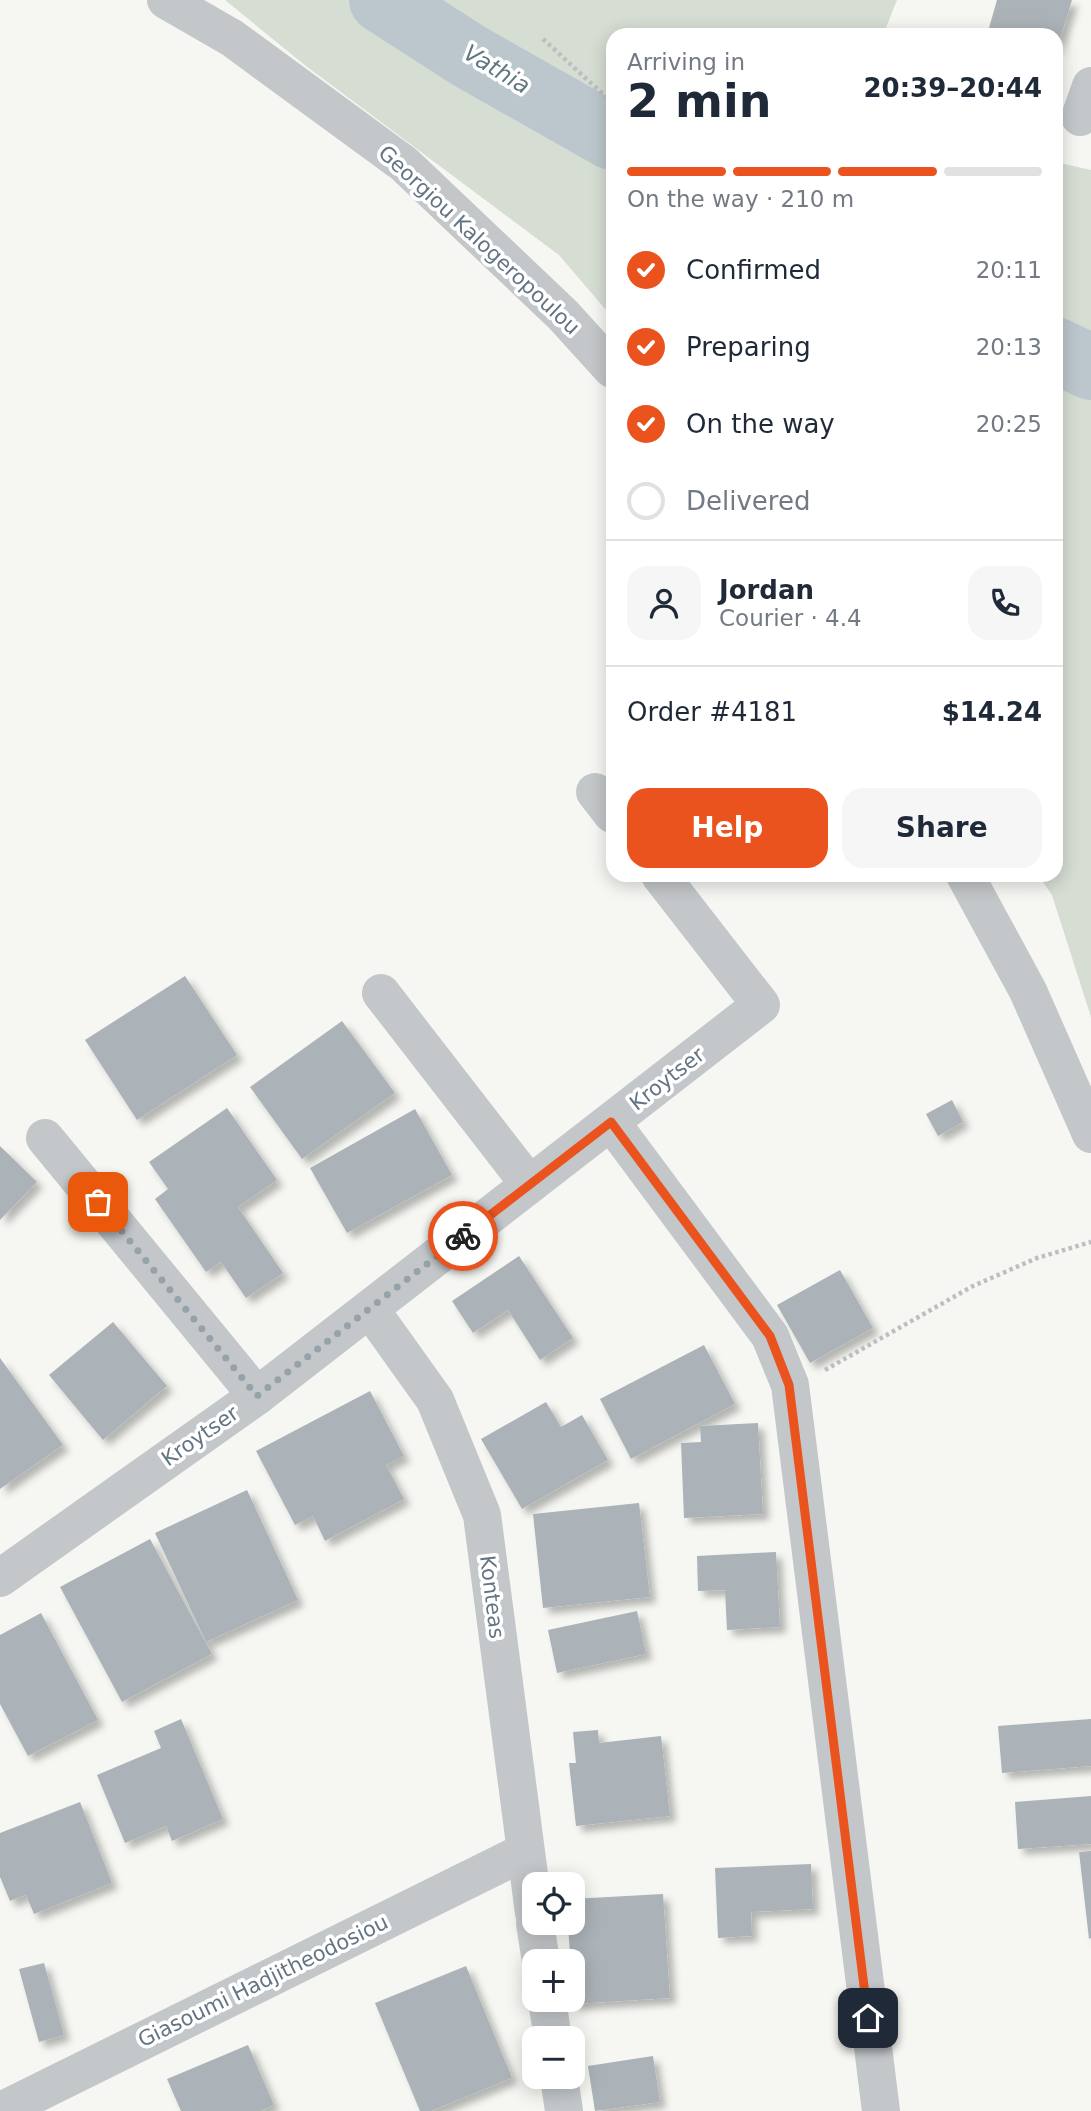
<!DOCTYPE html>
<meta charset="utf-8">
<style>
body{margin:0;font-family:"DejaVu Sans",sans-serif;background:#f6f6f7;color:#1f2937;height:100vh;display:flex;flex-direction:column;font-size:26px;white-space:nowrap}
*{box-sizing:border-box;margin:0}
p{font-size:23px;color:#747a83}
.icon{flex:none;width:38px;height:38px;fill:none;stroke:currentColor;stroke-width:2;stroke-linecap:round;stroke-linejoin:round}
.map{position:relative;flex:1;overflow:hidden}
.side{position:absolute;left:606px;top:28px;width:457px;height:854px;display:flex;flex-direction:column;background:#fff;border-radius:21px;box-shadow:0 4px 18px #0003}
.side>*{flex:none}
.fabs{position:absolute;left:522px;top:1872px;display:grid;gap:14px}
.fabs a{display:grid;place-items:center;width:63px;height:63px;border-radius:14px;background:#fff;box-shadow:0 4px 18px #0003;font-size:35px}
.pin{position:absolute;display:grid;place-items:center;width:60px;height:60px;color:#fff;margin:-30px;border-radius:14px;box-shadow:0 4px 10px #0006}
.courier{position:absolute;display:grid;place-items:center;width:70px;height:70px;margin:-35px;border:5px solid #ea531e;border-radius:50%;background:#fff;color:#222;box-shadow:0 2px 9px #0007}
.headline em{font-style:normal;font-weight:600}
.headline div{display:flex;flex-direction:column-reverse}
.headline{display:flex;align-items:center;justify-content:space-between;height:119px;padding:0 21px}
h1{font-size:46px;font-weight:600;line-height:52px}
.bar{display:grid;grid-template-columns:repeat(4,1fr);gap:10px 7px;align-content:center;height:84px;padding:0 21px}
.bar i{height:9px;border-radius:5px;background:#e0e1e3}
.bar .selected{background:#ea531e}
.bar p{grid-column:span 4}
.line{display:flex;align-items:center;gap:18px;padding:0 21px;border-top:2px solid #e0e1e3}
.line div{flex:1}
.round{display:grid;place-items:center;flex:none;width:74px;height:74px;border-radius:21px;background:#f6f6f7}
ol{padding:0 21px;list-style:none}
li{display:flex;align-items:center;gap:21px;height:77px}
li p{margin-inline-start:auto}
li .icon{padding:7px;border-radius:50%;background:#ea531e;color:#fff;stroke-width:4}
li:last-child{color:#747a83}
li i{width:38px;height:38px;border:4px solid #e0e1e3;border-radius:50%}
.action{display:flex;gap:14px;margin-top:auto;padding:14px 21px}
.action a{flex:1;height:80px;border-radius:21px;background:#ea531e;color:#fff;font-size:28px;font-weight:600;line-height:80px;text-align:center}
.action a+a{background:#f6f6f7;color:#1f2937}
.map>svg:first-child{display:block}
</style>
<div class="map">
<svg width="1091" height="2111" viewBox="0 0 1091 2111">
<defs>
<filter id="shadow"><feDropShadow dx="6" dy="6" stdDeviation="3.5" flood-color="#0004"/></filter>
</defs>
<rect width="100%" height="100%" fill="#f6f6f2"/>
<g fill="#d6ddd3">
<path d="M225,0H897L883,35H612V317L559,255L306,66Z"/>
<path d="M1055,162L1091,170V1017L1052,895L1038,875H1055Z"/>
</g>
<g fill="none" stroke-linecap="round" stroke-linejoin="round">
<g stroke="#bcc7cd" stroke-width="66">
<path d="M382,0L469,56L612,137"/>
<path d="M1055,350L1091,367"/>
</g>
</g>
<g fill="#abb3b8" filter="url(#shadow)">
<path d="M997,0H1072L1056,52L1055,35H1010L989,28Z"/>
<path d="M185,976L237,1055L137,1120L85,1040Z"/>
<path d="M342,1021L395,1093L302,1159L250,1087Z"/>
<path d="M952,1100L963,1122L938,1136L926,1114Z"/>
<path d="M227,1108L277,1180L238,1207L283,1273L246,1298L221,1262L206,1272L155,1199L168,1189L149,1162Z"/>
<path d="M415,1109L452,1175L347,1233L310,1168Z"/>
<path d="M0,1146L37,1182L0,1220Z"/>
<path d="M519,1256L573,1338L540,1360L508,1310L473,1333L452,1301Z"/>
<path d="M840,1270L873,1328L810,1363L777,1305Z"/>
<path d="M113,1322L167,1386L103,1440L49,1375Z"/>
<path d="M704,1345L735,1404L631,1459L600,1399Z"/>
<path d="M0,1358L63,1445L0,1489Z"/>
<path d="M370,1391L404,1456L386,1465L404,1499L325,1541L313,1516L295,1525L256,1451Z"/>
<path d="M546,1402L561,1427L582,1415L608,1460L522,1509L481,1439Z"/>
<path d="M758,1423L763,1514L684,1518L681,1443L701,1442L700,1426Z"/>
<path d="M247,1490L298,1600L206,1642L155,1533Z"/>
<path d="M639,1503L650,1597L543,1608L533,1514Z"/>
<path d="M150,1539L212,1654L122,1702L60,1587Z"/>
<path d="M776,1552L780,1627L727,1630L725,1590L698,1591L697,1556Z"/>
<path d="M637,1611L646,1654L557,1673L548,1630Z"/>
<path d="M41,1613L98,1720L28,1756L0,1704V1635Z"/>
<path d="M181,1719L223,1819L172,1841L166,1826L125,1843L97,1775L161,1748L154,1731Z"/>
<path d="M1091,1719V1766L1002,1773L998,1726Z"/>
<path d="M598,1730L599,1743L661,1736L670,1816L576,1826L569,1763H576L573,1732Z"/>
<path d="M1091,1796V1844L1018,1849L1015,1802Z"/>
<path d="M80,1802L112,1883L34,1914L26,1895L10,1901L0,1877V1833Z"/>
<path d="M1091,1851V1938L1089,1939L1079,1852Z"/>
<path d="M811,1864L813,1909L751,1912L752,1936L718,1938L715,1868Z"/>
<path d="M663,1894L670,1998L573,2004L568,1923H572V1899Z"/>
<path d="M44,1963L64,2035L39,2042L19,1969Z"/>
<path d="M466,1966L512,2078L431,2111H420L375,2003Z"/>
<path d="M248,2045L274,2105L261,2111H181L167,2079Z"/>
<path d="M653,2056L660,2102L595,2111L588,2066Z"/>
</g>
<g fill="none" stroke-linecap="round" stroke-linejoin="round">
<g stroke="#bcbfc1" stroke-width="4.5" stroke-dasharray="3.5 3.5" stroke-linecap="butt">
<path d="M543,39L605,96L612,99"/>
<path d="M825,1370L973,1286L1037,1258L1091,1242"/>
</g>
<g stroke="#c3c7ca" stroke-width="38">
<path d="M166,0L232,38L404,164L563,315L612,369"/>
<path d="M1080,117L1091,86"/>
<path d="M595,792L612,814"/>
<path d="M965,875L1028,991L1091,1134"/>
<path d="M381,993L529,1184"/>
<path d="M611,1122L770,1336L790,1385L881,2111"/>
<path d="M45,1138L257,1396"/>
<path d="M370,1309L435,1400L482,1515L534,1913"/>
<path d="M0,1578L257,1396L761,1005L660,875"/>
<path d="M535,1923L541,1962"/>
<path d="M547,2000L553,2039"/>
<path d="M559,2077L564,2111"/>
<path d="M1,2111L524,1852"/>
</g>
</g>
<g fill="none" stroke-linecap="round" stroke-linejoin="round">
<path stroke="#96a2aa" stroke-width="7" stroke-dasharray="0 12.6" d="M98,1202L257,1396L463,1236"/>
<path stroke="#ea531e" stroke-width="9" d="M463,1236L611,1122L770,1336L789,1385L868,2018"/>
</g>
<g text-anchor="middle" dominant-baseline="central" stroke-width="7" stroke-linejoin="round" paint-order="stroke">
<g font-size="21" fill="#637584" stroke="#fff">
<text transform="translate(479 240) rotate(43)">Georgiou Kalogeropoulou</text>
<text transform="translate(667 1079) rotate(-38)">Kroytser</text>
<text transform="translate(200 1436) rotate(-35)">Kroytser</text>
<text transform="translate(492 1597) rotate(83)">Konteas</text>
<text transform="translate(263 1981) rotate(-26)">Giasoumi Hadjitheodosiou</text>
</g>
<g font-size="23" font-style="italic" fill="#5f7781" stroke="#fff">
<text transform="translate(497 69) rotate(31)">Vathia</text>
</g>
</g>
</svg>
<div class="fabs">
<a><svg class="icon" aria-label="locate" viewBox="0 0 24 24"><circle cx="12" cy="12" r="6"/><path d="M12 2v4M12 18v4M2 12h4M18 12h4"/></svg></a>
<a>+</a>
<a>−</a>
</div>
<div class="pin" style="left:98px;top:1202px;background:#ea580c"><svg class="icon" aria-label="bag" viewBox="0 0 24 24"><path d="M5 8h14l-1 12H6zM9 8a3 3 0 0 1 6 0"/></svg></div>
<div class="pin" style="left:868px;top:2018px;background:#1f2937"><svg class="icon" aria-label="home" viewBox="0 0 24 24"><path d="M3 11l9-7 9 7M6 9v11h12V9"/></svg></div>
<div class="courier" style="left:463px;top:1236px"><svg class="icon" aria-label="bike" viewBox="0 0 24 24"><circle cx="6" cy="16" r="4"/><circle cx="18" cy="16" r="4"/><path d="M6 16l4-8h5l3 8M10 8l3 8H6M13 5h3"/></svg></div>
<section class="side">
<div class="headline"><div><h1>2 min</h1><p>Arriving in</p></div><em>20:39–20:44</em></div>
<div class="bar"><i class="selected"></i><i class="selected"></i><i class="selected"></i><i></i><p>On the way · 210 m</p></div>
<ol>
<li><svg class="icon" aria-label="check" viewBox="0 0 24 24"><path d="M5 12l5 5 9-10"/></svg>Confirmed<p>20:11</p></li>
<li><svg class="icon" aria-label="check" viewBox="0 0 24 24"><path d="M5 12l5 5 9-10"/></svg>Preparing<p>20:13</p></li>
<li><svg class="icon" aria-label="check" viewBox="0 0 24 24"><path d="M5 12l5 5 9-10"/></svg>On the way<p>20:25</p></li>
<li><i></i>Delivered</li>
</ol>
<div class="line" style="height:126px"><a class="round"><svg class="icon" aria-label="person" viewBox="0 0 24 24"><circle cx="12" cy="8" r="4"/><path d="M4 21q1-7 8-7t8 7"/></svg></a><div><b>Jordan</b><p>Courier · 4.4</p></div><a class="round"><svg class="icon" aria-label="phone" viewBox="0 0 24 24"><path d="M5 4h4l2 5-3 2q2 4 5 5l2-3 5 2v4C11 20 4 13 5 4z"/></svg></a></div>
<div class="line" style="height:91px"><div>Order #4181</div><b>$14.24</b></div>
<div class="action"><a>Help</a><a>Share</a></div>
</section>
</div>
